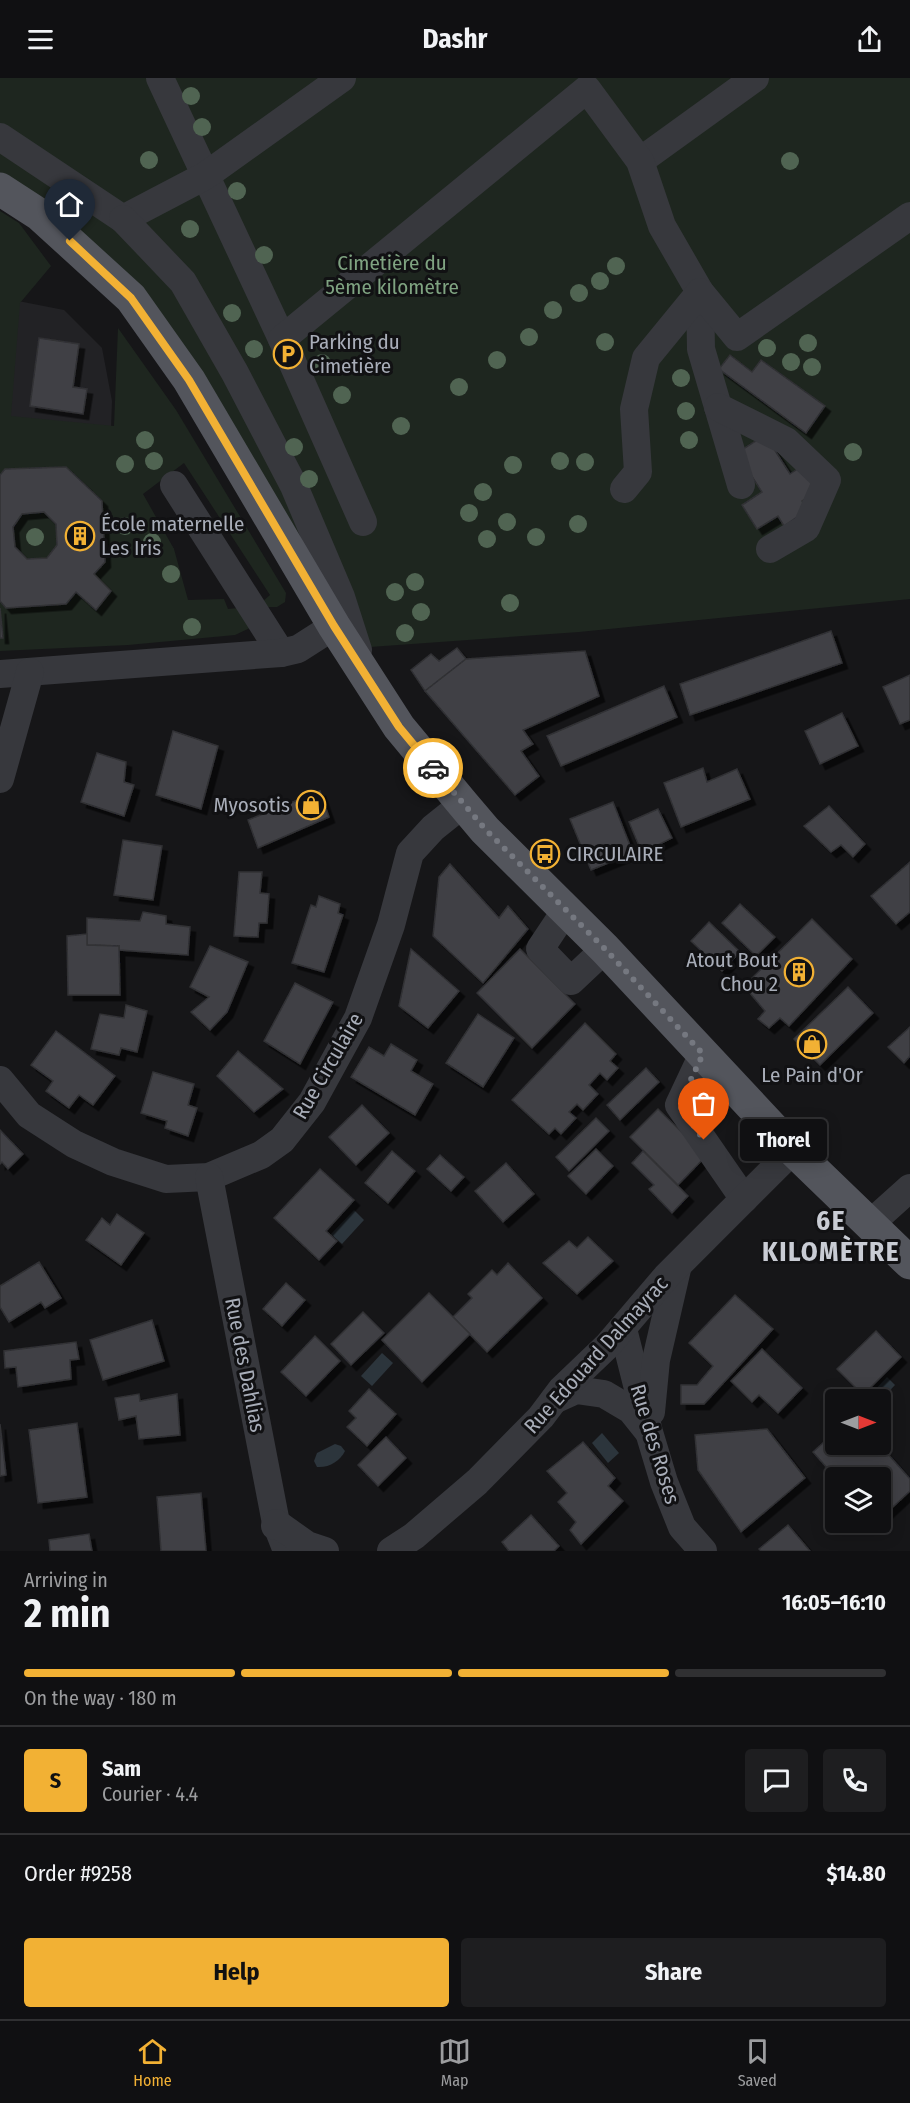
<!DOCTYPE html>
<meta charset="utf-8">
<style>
body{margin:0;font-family:"Fira Sans Condensed",sans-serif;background:#1e1e20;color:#f1f3f6;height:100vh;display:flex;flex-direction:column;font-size:22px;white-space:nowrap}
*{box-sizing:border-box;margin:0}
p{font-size:20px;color:#9c9d9f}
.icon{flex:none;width:33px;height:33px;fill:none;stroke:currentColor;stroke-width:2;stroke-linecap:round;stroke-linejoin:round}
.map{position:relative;height:1473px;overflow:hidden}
.details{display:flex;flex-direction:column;background:#101012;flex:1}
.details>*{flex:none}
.needle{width:39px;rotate:90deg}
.buttons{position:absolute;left:825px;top:1311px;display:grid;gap:12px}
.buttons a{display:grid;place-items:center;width:66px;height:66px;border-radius:6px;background:#101012;box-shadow:0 3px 15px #0003,0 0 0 2px #303032;font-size:30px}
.pin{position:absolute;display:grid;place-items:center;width:51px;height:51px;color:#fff;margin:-62px -26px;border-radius:50% 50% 50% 0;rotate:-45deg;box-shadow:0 0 6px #0007}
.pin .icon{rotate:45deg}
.courier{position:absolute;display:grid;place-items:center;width:60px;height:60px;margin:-30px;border:4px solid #f2b134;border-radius:50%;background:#fff;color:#222;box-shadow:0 2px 8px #0007}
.bubble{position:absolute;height:42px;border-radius:6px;background:#101012;box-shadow:0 3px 15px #0003,0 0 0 2px #303032;font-size:20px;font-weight:700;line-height:42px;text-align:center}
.overview em{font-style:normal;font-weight:700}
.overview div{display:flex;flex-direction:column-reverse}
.overview{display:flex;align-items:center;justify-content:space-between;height:102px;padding:0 24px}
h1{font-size:39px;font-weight:700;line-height:45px}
.bar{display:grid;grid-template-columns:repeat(4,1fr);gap:9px 6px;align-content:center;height:72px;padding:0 24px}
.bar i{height:8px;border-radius:4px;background:#303032}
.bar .current{background:#f2b134}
.bar p{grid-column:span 4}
.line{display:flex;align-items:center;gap:15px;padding:0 24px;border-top:2px solid #303032}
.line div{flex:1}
.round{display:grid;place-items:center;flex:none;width:63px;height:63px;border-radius:6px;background:#1e1e20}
.action{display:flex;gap:12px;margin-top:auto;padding:12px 24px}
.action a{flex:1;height:69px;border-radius:6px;background:#f2b134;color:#111;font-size:24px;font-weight:700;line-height:69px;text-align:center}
.action a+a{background:#1e1e20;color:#f1f3f6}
header{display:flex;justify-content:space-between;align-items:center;height:78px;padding:0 24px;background:#101012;font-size:27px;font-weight:700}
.tab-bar{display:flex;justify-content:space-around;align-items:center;height:84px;border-top:2px solid #303032;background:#101012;font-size:16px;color:#9c9d9f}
.tab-bar a{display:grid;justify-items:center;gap:3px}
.tab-bar .current{color:#f2b134}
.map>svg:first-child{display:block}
</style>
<header><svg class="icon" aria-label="menu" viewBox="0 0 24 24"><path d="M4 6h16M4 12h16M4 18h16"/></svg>Dashr<svg class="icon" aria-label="share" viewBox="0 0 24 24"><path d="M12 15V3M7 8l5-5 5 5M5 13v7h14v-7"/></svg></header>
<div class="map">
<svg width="910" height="1473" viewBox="0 0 910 1473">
<defs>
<filter id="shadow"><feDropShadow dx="5.5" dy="5.5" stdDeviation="0" flood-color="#0009"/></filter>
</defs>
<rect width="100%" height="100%" fill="#161618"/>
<path fill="#222225" d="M8,221L64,232L102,270L112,323L110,378L174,471L111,513L96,532L0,572V343Z"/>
<g fill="#1e261f">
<path d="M0,0H910V521L579,554L370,569L189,302L0,111Z"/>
<path d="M0,133L19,145L51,188L20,225L11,338L114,348L118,250L176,332L286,515L285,524L277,529H266L262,524L270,517L184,385L143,416L174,471L188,522L224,521L228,531L239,530L252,549L235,557L128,567L0,573V523L7,530L66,526L76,514L96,532L111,513L94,496L105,484L102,423L66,389L5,391L0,397Z"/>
<path d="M44,434L56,446L57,467L47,480L27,481C10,464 9,456 22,436Z"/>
</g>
<g fill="#2c353c">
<path d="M354,1132L364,1142L342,1166L331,1156Z"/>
<path d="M382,1275L393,1285L372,1308L361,1298Z"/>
<path d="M887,1299L895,1307L881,1322L874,1321L870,1317Z"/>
<path d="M602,1355L619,1375L608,1385L592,1365Z"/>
<path d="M335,1366L341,1368L345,1373C340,1383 329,1390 317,1389L314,1383L317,1375Z"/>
</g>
<g fill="#404145" stroke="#303034" stroke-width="1.5" fill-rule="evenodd" filter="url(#shadow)">
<path d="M39,260L79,266L73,309L87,311L83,336L30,328Z"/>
<path d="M730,277L752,294L761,282L825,328L806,355L719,291Z"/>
<path d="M765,357L790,396L802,388L818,413L802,423L807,432L784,448L778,438L757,451L742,427L762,414L737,375Z"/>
<path d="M66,389L102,423L105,484L94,496L111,513L96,532L76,514L66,526L6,530L0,523V397L5,391ZM44,434L56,446L57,467L47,480L27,481L15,469L13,449L22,436Z"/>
<path d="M0,530L3,560H0Z"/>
<path d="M831,553L842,585L690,637L680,606Z"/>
<path d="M457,570L466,581L425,613L411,592L431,576L439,583Z"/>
<path d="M585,573L599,618L523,652L533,666L521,673L539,698L515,717L425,613L466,581Z"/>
<path d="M910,597V642L900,646L883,609Z"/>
<path d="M664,608L677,639L561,688L547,658Z"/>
<path d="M842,635L858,668L820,686L805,653Z"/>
<path d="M173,653L218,668L201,731L156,717Z"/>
<path d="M97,675L126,684L124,704L134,707L124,738L81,724Z"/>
<path d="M703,690L707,704L737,691L750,721L681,749L664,705Z"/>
<path d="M320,713L329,739L258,770L248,742Z"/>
<path d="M613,724L633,775L591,792L570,741Z"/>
<path d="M829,728L865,766L853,779L841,767L831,774L804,748Z"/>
<path d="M658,731L672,760L642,775L629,744Z"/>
<path d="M123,762L162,768L153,822L114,817Z"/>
<path d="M910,784V834L896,846L871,818Z"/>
<path d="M450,786L499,840L508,828L528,851L483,905L433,858L439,799Z"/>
<path d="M239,794H262L260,815L269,816L267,845H259L258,859L234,858Z"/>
<path d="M319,818L340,826L338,835L343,837L324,894L292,885L311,827L316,829Z"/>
<path d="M740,826L775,859L756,878L722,845Z"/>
<path d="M143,834L166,838V846L190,849L188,877L119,872V868L87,867V840L140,843Z"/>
<path d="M812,841L852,881L789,948L780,940L769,950L758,941L765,933L744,908Z"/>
<path d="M709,844L740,874L722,893L691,863Z"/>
<path d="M87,856V867L119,868L120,917H68L67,858Z"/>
<path d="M210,868L248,884L227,934L210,952L191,934L209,919L190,909Z"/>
<path d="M411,871L459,913L428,950L399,928Z"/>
<path d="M520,871L575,926L532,970L477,915Z"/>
<path d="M295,905L333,924L300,986L264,963Z"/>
<path d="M848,909L873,935L820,987L794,961Z"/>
<path d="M126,927L147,933L137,974L121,970L119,977L91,971L100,936L124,940Z"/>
<path d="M478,936L514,960L483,1009L446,985Z"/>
<path d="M585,945L616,976L610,983L618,990L607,1002L600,995L589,1007L598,1016L583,1032L577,1026L569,1034L576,1040L561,1056L555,1050L549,1056L512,1022Z"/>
<path d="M910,949V978L904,985L888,969Z"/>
<path d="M56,953L115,998L93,1027L79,1017L69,1030L46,1013L53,1003L31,987Z"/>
<path d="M391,966L417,982L411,993L433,1006L415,1037L351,999L369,969L384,978Z"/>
<path d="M238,973L283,1011L254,1034L217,998Z"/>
<path d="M646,990L659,1004L620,1042L607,1027Z"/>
<path d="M153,994L194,1006L188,1027L197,1030L188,1058L165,1050L167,1043L141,1035Z"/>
<path d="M362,1027L389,1055L356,1087L329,1059Z"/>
<path d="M658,1031L706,1078L678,1107L630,1059Z"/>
<path d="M596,1040L609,1053L569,1093L556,1079Z"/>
<path d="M0,1052L23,1076L8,1091L2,1084L0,1086Z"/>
<path d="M596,1071L613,1088L586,1116L568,1098Z"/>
<path d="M392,1073L415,1093L388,1125L365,1105Z"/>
<path d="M643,1073L688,1118L672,1135L649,1111L654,1107L632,1085Z"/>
<path d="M440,1077L464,1099L451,1113L427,1091Z"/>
<path d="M506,1085L534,1116L503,1144L475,1113Z"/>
<path d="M320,1091L354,1122L326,1153L337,1163L319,1182L274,1140Z"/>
<path d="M117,1136L144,1155L121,1187L86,1162L102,1140L110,1147Z"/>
<path d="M588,1159L613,1183L577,1216L543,1185L569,1163L577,1170Z"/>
<path d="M39,1184L61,1220L45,1230L41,1224L9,1244L0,1229V1208Z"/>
<path d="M508,1185L542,1220L487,1274L453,1239L472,1220L468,1216L492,1192L497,1197Z"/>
<path d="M286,1205L305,1222L282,1248L263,1231Z"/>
<path d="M429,1215L470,1256L422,1304L382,1262Z"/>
<path d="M735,1217L773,1251L704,1326H681V1307H697L713,1288L689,1265Z"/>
<path d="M363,1234L384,1255L351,1287L331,1266Z"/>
<path d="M152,1242L164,1283L103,1302L90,1262Z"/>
<path d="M876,1253L901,1279L863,1317L837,1291Z"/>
<path d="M315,1258L340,1283L306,1318L281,1294Z"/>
<path d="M76,1264L79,1281L70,1282L71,1301L18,1309L16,1289L5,1290L4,1273Z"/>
<path d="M762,1271L802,1310L778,1335L759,1317L752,1324L731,1303Z"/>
<path d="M369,1311L396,1336L367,1368L347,1349L356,1340L349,1333Z"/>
<path d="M139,1316L140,1323L177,1316L180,1357L139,1361L136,1338L119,1342L115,1320Z"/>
<path d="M77,1345L87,1419L38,1425L29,1352Z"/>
<path d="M0,1346L6,1397L0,1398Z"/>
<path d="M767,1351L805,1400L741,1454L698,1392L695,1357Z"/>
<path d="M836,1353V1366H879L910,1401V1413L880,1441V1400H836L813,1374Z"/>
<path d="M386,1359L406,1380L378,1408L358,1387Z"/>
<path d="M583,1364L615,1400L608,1408L623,1423L581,1466L570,1452L576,1444L558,1424L567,1415L547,1393Z"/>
<path d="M201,1415L206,1473H161L157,1419Z"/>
<path d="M531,1437L559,1468L554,1473H509L502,1464Z"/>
<path d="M788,1447L810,1473H761L759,1471Z"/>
<path d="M89,1456L92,1473H50L49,1462Z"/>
</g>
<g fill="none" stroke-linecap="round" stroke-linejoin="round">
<g stroke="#37383d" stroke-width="28">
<path d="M160,0L282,261L363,444"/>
<path d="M0,59L123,141L205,98L342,0"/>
<path d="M640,83L755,0"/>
<path d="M123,141L183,204L235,295L294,408L341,519L358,572"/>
<path d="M282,261L587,11L640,83L662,148L700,214L701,271L741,407"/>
<path d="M718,329L786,363L827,402L806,450L770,471"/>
<path d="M174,407L281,575"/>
<path d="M624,411L638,394L634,331L646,280L700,214L737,259L910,138"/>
<path d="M0,596L281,575L298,571L334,548"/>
<path d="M0,701L30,594"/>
<path d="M566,832L540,871L571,903L605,871"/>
<path d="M703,976L679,1027L744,1121"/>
<path d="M0,1002L29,1037L74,1066L113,1084L166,1101L209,1099L261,1077L282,1062L312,1024L358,940L391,847L410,775L433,750L463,726"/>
<path d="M209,1099L276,1445L287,1473"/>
<path d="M871,1145L910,1110"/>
<path d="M623,1251L649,1354L664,1404L682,1449L703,1473"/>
<path d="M554,1322L576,1312L604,1316L631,1332L647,1352"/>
<path d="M651,1334L656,1282L677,1191"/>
<path d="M275,1448L276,1445L307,1467L325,1473"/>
<path d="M391,1473L414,1458L477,1404L541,1339L562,1311L608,1267L666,1199L793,1072"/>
</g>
<path stroke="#53555c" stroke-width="33" d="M0,111L40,137L131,220L189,302L334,548L399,649L463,726L485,752L605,871L793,1072L910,1185"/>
</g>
<g fill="#506452">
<circle cx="191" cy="18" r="9"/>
<circle cx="202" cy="49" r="9"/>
<circle cx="149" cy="82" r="9"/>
<circle cx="790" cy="83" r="9"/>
<circle cx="237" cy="113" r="9"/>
<circle cx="190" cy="151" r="9"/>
<circle cx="264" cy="177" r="9"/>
<circle cx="616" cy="188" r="9"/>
<circle cx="600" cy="203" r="9"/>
<circle cx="579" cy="215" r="9"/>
<circle cx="553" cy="232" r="9"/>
<circle cx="232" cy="235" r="9"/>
<circle cx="529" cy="259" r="9"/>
<circle cx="605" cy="264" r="9"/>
<circle cx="808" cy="265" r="9"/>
<circle cx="767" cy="270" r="9"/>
<circle cx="254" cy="271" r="9"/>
<circle cx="497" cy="282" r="9"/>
<circle cx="791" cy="284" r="9"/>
<circle cx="322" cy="285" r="9"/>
<circle cx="812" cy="289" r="9"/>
<circle cx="681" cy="300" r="9"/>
<circle cx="459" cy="309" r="9"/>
<circle cx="342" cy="317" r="9"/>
<circle cx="686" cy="333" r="9"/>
<circle cx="401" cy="348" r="9"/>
<circle cx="145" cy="362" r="9"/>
<circle cx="689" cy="362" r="9"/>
<circle cx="294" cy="369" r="9"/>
<circle cx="853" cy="374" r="9"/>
<circle cx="154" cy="383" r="9"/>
<circle cx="560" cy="383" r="9"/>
<circle cx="585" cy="384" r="9"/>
<circle cx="125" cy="386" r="9"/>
<circle cx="513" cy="387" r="9"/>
<circle cx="309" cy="401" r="9"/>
<circle cx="483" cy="414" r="9"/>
<circle cx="469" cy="435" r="9"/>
<circle cx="507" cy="444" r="9"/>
<circle cx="578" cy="446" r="9"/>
<circle cx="125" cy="448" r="9"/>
<circle cx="35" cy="459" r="9"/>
<circle cx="536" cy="459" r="9"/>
<circle cx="487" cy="461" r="9"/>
<circle cx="152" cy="464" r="9"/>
<circle cx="171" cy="496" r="9"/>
<circle cx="415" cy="504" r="9"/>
<circle cx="395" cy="514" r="9"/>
<circle cx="510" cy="525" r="9"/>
<circle cx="421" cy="534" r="9"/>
<circle cx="192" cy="549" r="9"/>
<circle cx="405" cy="555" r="9"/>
</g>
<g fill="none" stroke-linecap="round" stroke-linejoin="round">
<path stroke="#757880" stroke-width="6" stroke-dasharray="0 10.8" d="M433,690L486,752L605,871L703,976L679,1027L704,1062"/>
<path stroke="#f2b134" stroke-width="8" d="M70,163L131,220L189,302L334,548L399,649L433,690"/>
</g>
<defs>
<g id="parking-ring" transform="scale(1.5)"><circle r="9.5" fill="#111113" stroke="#f2b134" stroke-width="1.5"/><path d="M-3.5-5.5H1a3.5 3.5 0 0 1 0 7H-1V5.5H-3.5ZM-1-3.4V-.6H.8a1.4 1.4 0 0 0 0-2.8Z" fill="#f2b134"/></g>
<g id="building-ring" transform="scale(1.5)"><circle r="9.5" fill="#111113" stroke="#f2b134" stroke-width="1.5"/><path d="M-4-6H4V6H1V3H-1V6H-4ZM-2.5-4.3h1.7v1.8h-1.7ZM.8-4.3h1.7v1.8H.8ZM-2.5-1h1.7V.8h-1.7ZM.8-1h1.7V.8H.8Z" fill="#f2b134"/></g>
<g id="shop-ring" transform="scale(1.5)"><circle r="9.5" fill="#111113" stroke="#f2b134" stroke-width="1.5"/><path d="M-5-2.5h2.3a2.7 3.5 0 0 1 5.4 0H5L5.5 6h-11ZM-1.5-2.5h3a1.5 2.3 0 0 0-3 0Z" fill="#f2b134"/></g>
<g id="bus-ring" transform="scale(1.5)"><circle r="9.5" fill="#111113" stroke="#f2b134" stroke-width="1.5"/><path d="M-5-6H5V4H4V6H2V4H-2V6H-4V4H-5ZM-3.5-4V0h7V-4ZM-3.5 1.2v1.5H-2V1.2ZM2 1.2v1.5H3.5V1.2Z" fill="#f2b134"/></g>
</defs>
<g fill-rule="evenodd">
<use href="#parking-ring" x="288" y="276"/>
<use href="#building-ring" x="80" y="458"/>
<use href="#shop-ring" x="311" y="727"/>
<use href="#bus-ring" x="545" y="776"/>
<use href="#building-ring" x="799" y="894"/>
<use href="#shop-ring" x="812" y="966"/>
</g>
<g text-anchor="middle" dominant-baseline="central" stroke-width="6" stroke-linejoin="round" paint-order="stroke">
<g font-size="21" fill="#7fa381" stroke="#111113">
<text x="392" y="185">Cimetière du<tspan x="392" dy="24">5ème kilomètre</tspan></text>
</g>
<g font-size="21" fill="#a8adb8" stroke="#111113" text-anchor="start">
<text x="309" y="264">Parking du<tspan x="309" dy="24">Cimetière</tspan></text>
<text x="101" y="446">École maternelle<tspan x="101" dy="24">Les Iris</tspan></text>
<text x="290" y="727" text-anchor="end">Myosotis</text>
<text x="566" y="776">CIRCULAIRE</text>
<text x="778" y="882" text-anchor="end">Atout Bout<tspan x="778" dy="24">Chou 2</tspan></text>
<text x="812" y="997" text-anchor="middle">Le Pain d'Or</text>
</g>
<g font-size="21" fill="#a8adb8" stroke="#111113">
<text transform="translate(328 988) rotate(-60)">Rue Circulaire</text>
<text transform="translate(596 1277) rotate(-48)">Rue Edouard Dalmayrac</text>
<text transform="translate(245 1287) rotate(79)">Rue des Dahlias</text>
<text transform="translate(655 1366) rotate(73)">Rue des Roses</text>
</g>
<g font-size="27" font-weight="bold" letter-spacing="1.5" fill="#c9ccd4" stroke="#111113">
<text x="831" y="1143">6E<tspan x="831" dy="31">KILOMÈTRE</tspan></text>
</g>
</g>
</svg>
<div class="buttons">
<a><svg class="needle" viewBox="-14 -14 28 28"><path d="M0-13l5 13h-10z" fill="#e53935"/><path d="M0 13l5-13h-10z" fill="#9c9d9f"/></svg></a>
<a><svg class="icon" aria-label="layers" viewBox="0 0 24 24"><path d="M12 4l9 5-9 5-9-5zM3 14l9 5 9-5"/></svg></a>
</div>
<div class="pin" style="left:704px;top:1062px;background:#ea580c"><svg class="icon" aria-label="bag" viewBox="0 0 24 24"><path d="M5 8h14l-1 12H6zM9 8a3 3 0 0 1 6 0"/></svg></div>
<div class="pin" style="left:70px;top:163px;background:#1f2937"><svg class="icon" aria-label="home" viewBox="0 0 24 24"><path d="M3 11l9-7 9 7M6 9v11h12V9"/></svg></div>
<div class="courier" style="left:433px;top:690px"><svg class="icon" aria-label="car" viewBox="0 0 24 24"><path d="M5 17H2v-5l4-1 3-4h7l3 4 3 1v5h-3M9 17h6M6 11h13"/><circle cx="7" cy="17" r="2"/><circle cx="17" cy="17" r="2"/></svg></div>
<div class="bubble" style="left:740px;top:1041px;width:87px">Thorel</div>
</div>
<section class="details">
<div class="overview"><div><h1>2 min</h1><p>Arriving in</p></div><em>16:05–16:10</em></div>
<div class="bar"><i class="current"></i><i class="current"></i><i class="current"></i><i></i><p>On the way · 180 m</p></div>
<div class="line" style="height:108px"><b class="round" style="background:#f2b134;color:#111">S</b><div><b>Sam</b><p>Courier · 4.4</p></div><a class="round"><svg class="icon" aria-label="chat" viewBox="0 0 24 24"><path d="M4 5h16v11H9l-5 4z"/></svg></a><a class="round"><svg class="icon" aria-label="phone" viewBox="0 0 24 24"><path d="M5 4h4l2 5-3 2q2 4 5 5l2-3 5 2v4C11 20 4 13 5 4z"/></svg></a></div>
<div class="line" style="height:78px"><div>Order #9258</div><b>$14.80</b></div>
<div class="action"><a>Help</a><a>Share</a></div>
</section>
<nav class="tab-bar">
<a class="current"><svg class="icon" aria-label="home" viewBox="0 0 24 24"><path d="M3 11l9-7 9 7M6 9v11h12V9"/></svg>Home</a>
<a><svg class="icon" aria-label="map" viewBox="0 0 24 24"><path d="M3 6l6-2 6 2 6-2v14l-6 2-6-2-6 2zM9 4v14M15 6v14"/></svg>Map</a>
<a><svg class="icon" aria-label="saved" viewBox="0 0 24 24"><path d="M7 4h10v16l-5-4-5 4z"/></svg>Saved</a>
</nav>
